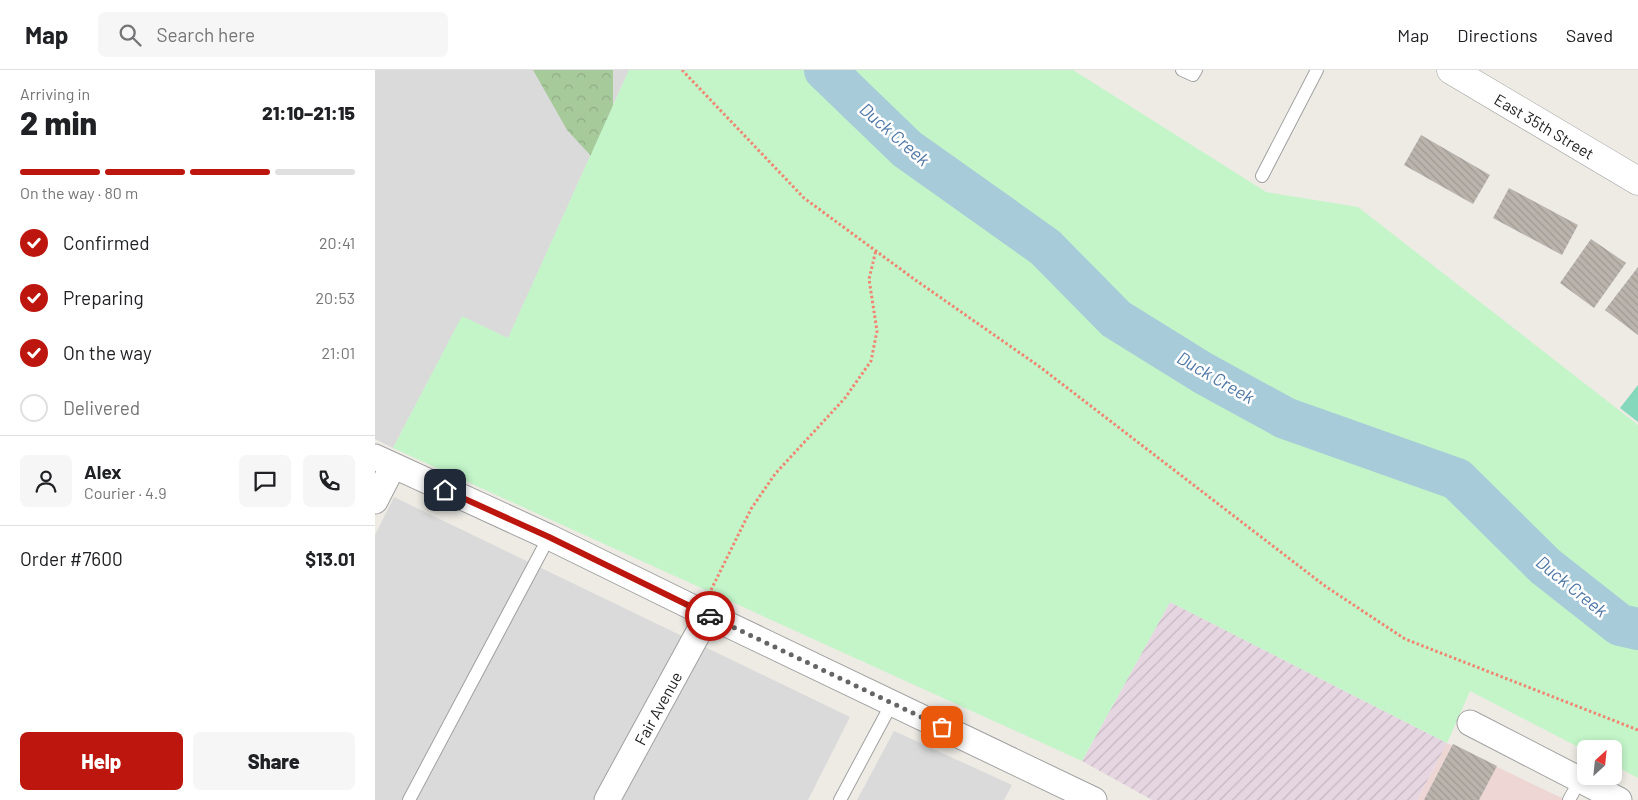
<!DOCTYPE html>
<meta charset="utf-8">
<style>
body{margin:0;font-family:Barlow,sans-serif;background:#f6f6f6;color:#202124;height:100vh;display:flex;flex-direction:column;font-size:19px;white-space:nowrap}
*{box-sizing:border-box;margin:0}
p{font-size:16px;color:#757577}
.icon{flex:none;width:28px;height:28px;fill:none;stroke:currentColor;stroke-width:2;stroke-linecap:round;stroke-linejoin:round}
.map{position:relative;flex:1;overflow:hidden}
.details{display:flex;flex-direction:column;background:#fff;width:375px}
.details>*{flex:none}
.needle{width:32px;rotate:27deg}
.tools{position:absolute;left:1202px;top:670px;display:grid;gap:10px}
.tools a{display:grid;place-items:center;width:45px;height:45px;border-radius:8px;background:#fff;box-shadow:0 2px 8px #0003;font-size:25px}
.pin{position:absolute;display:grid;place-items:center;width:42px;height:42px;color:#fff;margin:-21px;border-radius:10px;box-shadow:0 2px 8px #0006}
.courier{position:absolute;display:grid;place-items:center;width:50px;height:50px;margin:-25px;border:4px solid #bc160e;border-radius:50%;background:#fff;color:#222;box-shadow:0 1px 6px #0007}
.head em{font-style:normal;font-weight:800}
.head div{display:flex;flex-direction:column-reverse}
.head{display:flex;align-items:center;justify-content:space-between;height:85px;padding:0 20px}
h1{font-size:32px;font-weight:800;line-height:38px}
.bar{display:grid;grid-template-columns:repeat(4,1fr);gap:8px 5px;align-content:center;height:60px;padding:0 20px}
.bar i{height:6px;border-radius:4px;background:#e0e0e0}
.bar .on{background:#bc160e}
.bar p{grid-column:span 4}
.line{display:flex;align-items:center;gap:12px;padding:0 20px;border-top:1px solid #e0e0e0}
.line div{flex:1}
.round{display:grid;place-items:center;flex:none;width:52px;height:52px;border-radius:8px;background:#f6f6f6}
ol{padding:0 20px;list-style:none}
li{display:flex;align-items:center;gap:15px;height:55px}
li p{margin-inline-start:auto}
li .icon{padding:5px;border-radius:50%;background:#bc160e;color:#fff;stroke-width:4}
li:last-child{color:#757577}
li i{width:28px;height:28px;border:2px solid #e0e0e0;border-radius:50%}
.cta{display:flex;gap:10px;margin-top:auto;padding:10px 20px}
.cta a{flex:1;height:58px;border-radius:8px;background:#bc160e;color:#fff;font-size:20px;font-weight:800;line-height:58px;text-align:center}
.cta a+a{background:#f6f6f6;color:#202124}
header{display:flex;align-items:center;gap:30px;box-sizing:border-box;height:70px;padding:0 25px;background:#fff;border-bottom:1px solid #e0e0e0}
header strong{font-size:24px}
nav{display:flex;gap:28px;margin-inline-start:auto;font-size:18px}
.search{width:350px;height:45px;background:#f6f6f6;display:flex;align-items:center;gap:12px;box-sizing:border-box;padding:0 18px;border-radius:8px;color:#757577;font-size:19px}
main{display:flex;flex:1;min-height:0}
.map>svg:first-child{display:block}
</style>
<header>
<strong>Map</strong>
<div class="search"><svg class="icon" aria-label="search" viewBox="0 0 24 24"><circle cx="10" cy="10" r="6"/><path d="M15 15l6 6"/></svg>Search here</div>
<nav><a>Map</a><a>Directions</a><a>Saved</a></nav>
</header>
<main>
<section class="details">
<div class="head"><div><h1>2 min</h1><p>Arriving in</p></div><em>21:10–21:15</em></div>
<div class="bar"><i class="on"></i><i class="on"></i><i class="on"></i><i></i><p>On the way · 80 m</p></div>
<ol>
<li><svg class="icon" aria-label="check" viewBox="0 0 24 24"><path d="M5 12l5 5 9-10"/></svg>Confirmed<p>20:41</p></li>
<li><svg class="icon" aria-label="check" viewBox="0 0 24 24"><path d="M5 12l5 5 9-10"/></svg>Preparing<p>20:53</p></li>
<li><svg class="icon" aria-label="check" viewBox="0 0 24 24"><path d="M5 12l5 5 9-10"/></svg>On the way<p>21:01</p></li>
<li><i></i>Delivered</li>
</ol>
<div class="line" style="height:90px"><a class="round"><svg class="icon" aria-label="person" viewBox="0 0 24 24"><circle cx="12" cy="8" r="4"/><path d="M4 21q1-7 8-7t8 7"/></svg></a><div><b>Alex</b><p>Courier · 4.9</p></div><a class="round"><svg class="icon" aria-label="chat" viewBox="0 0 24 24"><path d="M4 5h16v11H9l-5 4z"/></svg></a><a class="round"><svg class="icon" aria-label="phone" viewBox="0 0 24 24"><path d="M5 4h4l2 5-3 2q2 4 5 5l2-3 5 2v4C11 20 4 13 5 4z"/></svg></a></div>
<div class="line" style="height:65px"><div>Order #7600</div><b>$13.01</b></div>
<div class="cta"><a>Help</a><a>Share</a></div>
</section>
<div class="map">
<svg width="1263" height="730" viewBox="0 0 1263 730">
<defs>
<pattern id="industrial-furrows" width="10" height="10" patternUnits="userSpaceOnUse" patternTransform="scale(1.25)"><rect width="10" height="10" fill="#e6d6e2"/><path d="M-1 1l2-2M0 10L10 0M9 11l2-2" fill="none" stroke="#c5b7c1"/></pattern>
<pattern id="forest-crowns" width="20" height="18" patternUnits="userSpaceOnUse" patternTransform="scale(1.25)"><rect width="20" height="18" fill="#a7ca9b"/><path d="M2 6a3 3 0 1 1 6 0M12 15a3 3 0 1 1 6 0" fill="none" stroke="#8fad85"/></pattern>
<pattern id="building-back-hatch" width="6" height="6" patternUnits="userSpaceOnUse" patternTransform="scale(1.25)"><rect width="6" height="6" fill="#bab4ad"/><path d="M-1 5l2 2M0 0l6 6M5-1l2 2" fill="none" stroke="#9f9a94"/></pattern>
</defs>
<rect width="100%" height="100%" fill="#edebe4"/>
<g fill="#dbdada">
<path d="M0,0H254L133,269L87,247L18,378L0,369Z"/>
<path d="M19,427L475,647L433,730H0V465Z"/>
<path d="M519,661L637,715L629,730H482Z"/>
</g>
<path fill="#edd6d4" d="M1072,673L1191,730H1042Z"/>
<path fill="url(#industrial-furrows)" d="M795,532L1072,673L1042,730H777L707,691Z"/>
<path fill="url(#forest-crowns)" d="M158,0H238V77L229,100L192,60Z"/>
<path fill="#c3f5c9" d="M254,0H698L891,122L983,137L1263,355V708L1239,695V679H1211V681L1095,621L1072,673L795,532L707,691L18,378L87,246L133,268Z"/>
<path fill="#86d8bc" d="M1263,315V352L1245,338Z"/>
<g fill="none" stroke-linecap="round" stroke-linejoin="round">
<path stroke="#a7cbd8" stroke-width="42" d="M450,0L532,79L670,177L741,249L828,303L910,348L1082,409L1170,496L1245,555L1263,559"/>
</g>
<g fill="url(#building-back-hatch)">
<path d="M1046,65L1115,105L1098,134L1029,95Z"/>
<path d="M1134,118L1203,155L1187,185L1118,148Z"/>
<path d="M1216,169L1251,193L1219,238L1185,213Z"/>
<path d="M1263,197V265L1230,240Z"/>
<path d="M1078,674L1122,696L1104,730H1049Z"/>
</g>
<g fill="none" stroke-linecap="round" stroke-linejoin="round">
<g stroke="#a1a1a1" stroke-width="14">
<g id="service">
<path d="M807,0L818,5L821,0"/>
<path d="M887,106L942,0"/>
<path d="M34,730L174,467"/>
<path d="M465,730L517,633"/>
<path d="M1194,730L1205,710"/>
</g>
</g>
<g stroke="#a1a1a1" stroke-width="27">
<g id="minor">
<path d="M0,387L174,467L333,545L719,730"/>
<path d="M0,431L18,396"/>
<path d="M1095,653L1244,730"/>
<path id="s1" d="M232,730L333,545"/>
</g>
</g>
<g stroke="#a1a1a1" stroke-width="29">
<g id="tertiary">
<path id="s2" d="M1076,0L1263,111"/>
</g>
</g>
<g stroke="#f08572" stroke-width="3" stroke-dasharray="2.5 2.5" stroke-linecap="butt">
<path d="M307,0L429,128L539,209L665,297L950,516L1030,569L1263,660"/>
<path d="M336,520L376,439L400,404L470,328L496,291L502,261L494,209L501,180"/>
</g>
<use href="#service" stroke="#fff" stroke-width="12"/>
<use href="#minor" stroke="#fff" stroke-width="25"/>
<use href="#tertiary" stroke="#fff" stroke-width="28"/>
</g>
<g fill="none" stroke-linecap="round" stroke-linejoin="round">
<path stroke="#666563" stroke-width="5" stroke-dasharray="0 9" d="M335,546L567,657"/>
<path stroke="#bc160e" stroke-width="6" d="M70,420L174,467L335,546"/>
</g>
<g text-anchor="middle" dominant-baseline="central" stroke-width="5" stroke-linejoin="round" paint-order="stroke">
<g font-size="16" fill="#1d1d1d" stroke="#fff">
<text stroke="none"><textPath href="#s2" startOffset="109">East 35th Street</textPath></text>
<text stroke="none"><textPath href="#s1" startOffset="105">Fair Avenue</textPath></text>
</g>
<g font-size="18" font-style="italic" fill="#5077a6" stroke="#fff">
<text transform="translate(520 64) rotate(41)">Duck Creek</text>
<text transform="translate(841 307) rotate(30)">Duck Creek</text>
<text transform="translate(1197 516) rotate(39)">Duck Creek</text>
</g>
</g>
</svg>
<div class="tools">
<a><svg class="needle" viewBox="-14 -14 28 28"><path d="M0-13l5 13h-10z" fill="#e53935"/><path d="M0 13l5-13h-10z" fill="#757577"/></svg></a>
</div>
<div class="pin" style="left:567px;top:657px;background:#ea580c"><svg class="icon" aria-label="bag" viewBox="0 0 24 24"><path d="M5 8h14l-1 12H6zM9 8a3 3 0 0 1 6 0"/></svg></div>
<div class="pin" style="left:70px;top:420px;background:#1f2937"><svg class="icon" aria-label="home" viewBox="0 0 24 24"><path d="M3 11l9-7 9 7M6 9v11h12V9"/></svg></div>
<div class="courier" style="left:335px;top:546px"><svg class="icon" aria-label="car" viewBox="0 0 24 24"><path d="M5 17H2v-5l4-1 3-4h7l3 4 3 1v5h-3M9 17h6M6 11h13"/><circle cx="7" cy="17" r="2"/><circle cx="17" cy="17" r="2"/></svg></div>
</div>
</main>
